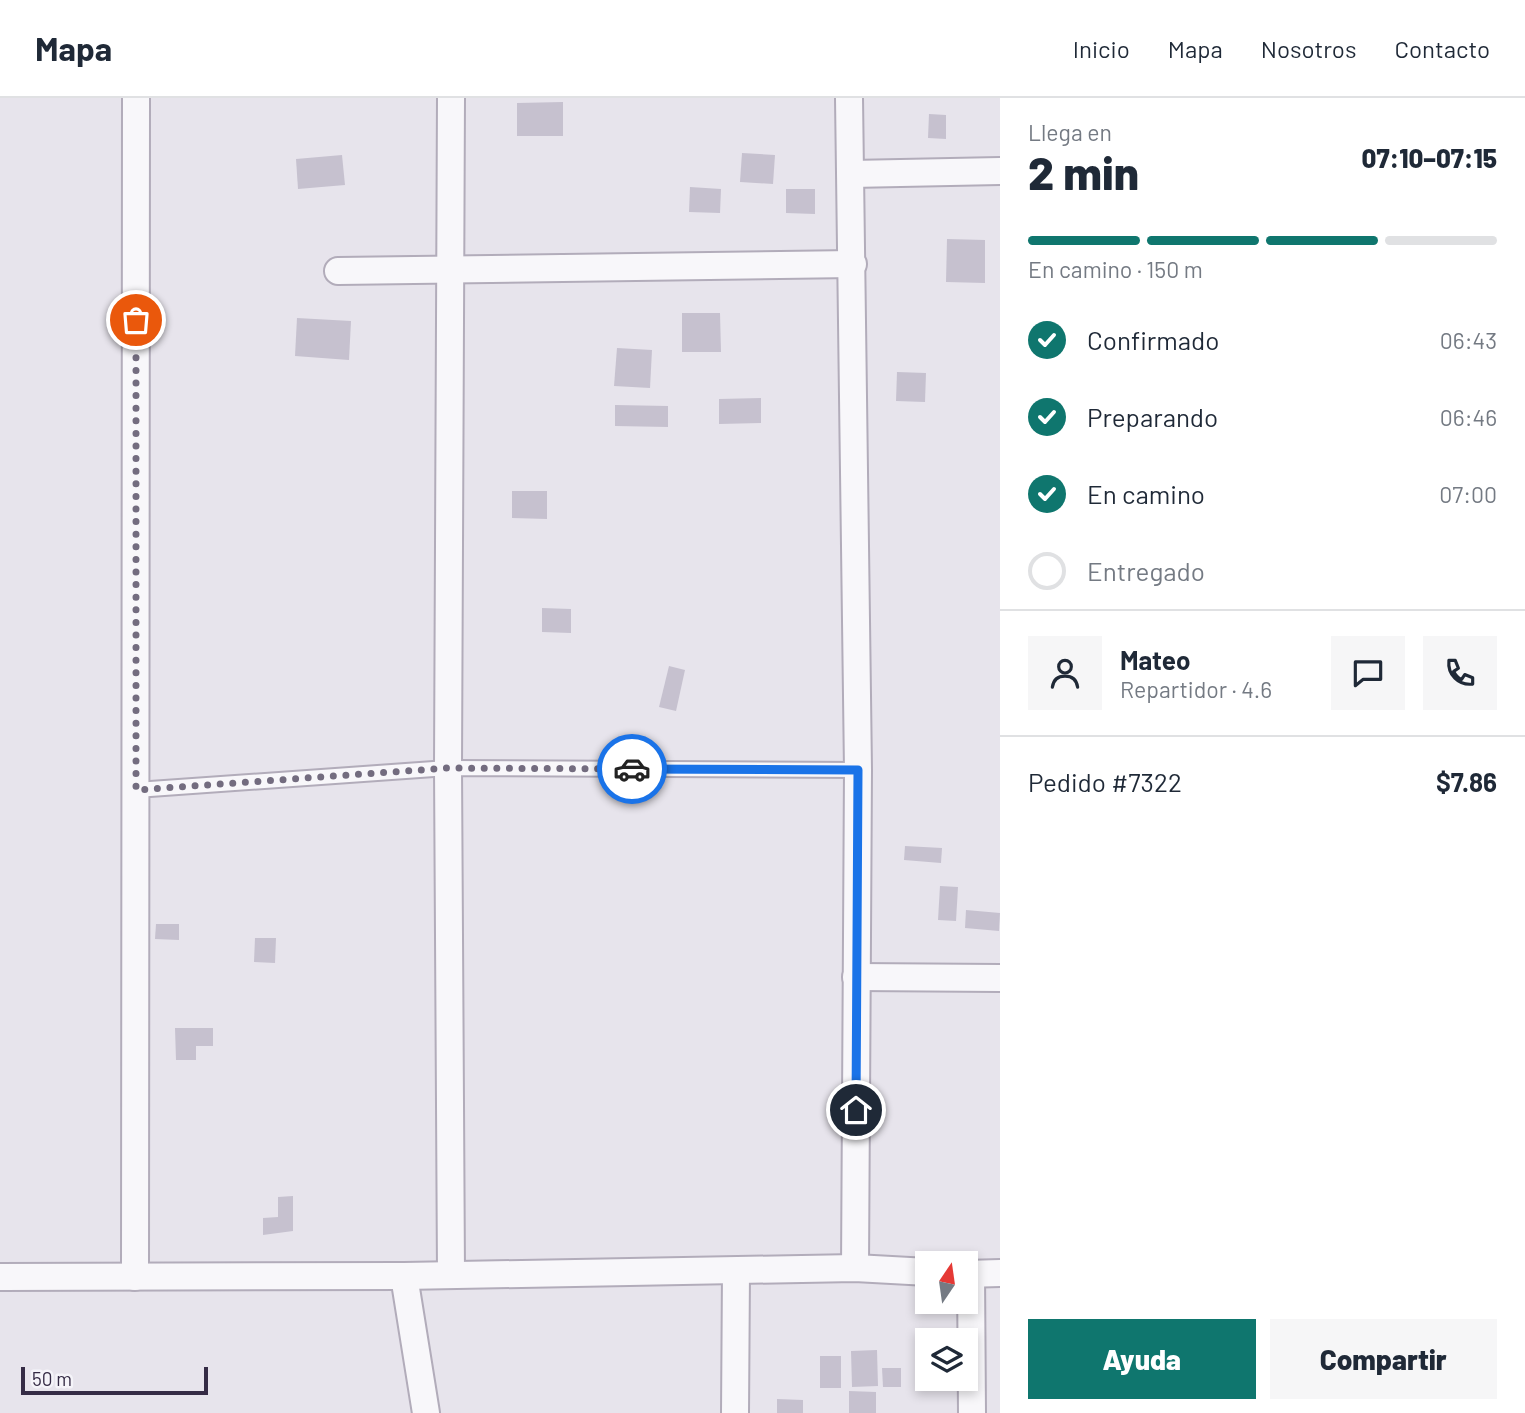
<!DOCTYPE html>
<html lang="es">
<meta charset="utf-8">
<style>
body{margin:0;font-family:Barlow,sans-serif;background:#f6f6f7;color:#1f2937;height:100vh;display:flex;flex-direction:column;font-size:26px;white-space:nowrap}
*{box-sizing:border-box;margin:0}
p{font-size:23px;color:#747a83}
.icon{flex:none;width:38px;height:38px;fill:none;stroke:currentColor;stroke-width:2;stroke-linecap:round;stroke-linejoin:round}
.map{position:relative;flex:1;overflow:hidden}
.drawer{display:flex;flex-direction:column;background:#fff;width:525px}
.drawer>*{flex:none}
.needle{width:46px;rotate:13deg}
.tools{position:absolute;left:915px;top:1153px;display:grid;gap:14px}
.tools a{display:grid;place-items:center;width:63px;height:63px;border-radius:0px;background:#fff;box-shadow:0 4px 10px #0003;font-size:35px}
.scale{position:absolute;left:21px;bottom:18px;width:187px;box-sizing:border-box;padding-left:7px;border:4px solid #352b45;border-top:0;font-size:19px;line-height:24px;white-space:nowrap;color:#352b45;-webkit-text-stroke:5px #f5f4f9;paint-order:stroke}
.pin{position:absolute;display:grid;place-items:center;width:60px;height:60px;color:#fff;margin:-30px;border:4px solid #fff;border-radius:50%;box-shadow:0 2px 7px #0007}
.courier{position:absolute;display:grid;place-items:center;width:70px;height:70px;margin:-35px;border:5px solid #1a73e8;border-radius:50%;background:#fff;color:#222;box-shadow:0 2px 9px #0007}
.overview em{font-style:normal;font-weight:800}
.overview div{display:flex;flex-direction:column-reverse}
.overview{display:flex;align-items:center;justify-content:space-between;height:119px;padding:0 28px}
h1{font-size:46px;font-weight:800;line-height:52px}
.bar{display:grid;grid-template-columns:repeat(4,1fr);gap:10px 7px;align-content:center;height:84px;padding:0 28px}
.bar i{height:9px;border-radius:5px;background:#e0e1e3}
.bar .on{background:#0f766e}
.bar p{grid-column:span 4}
.line{display:flex;align-items:center;gap:18px;padding:0 28px;border-top:2px solid #e0e1e3}
.line div{flex:1}
.round{display:grid;place-items:center;flex:none;width:74px;height:74px;border-radius:0px;background:#f6f6f7}
ol{padding:0 28px;list-style:none}
li{display:flex;align-items:center;gap:21px;height:77px}
li p{margin-inline-start:auto}
li .icon{padding:7px;border-radius:50%;background:#0f766e;color:#fff;stroke-width:4}
li:last-child{color:#747a83}
li i{width:38px;height:38px;border:4px solid #e0e1e3;border-radius:50%}
.cta{display:flex;gap:14px;margin-top:auto;padding:14px 28px}
.cta a{flex:1;height:80px;border-radius:0px;background:#0f766e;color:#fff;font-size:28px;font-weight:800;line-height:80px;text-align:center}
.cta a+a{background:#f6f6f7;color:#1f2937}
header{display:flex;align-items:center;gap:42px;box-sizing:border-box;height:98px;padding:0 35px;background:#fff;border-bottom:2px solid #e0e1e3}
header strong{font-size:33px}
nav{display:flex;gap:38px;margin-inline-start:auto;font-size:24px}
main{display:flex;flex:1;min-height:0}
.map>svg:first-child{display:block}
</style>
<header>
<strong>Mapa</strong>
<nav><a>Inicio</a><a>Mapa</a><a>Nosotros</a><a>Contacto</a></nav>
</header>
<main>
<div class="map">
<svg width="1000" height="1315" viewBox="0 0 1000 1315">
<rect width="100%" height="100%" fill="#e7e4ec"/>
<g fill="#c6c1cf">
<path d="M563,4V38H517V5Z"/>
<path d="M929,16L946,17V41L928,40Z"/>
<path d="M742,55L775,57L773,86L740,84Z"/>
<path d="M342,57L345,87L298,91L296,61Z"/>
<path d="M690,89L721,91L720,115L689,114Z"/>
<path d="M786,91H815V116L786,115Z"/>
<path d="M947,141L985,142V185L946,184Z"/>
<path d="M682,215H720L721,254H682Z"/>
<path d="M297,220L351,223L349,262L295,258Z"/>
<path d="M617,250L652,252L650,290L614,288Z"/>
<path d="M897,274L926,275L925,304L896,303Z"/>
<path d="M761,300V325L719,326V301Z"/>
<path d="M615,307L668,308V329L615,328Z"/>
<path d="M512,393H547V421L512,420Z"/>
<path d="M542,510L571,511V535L542,534Z"/>
<path d="M669,568L685,572L676,613L659,609Z"/>
<path d="M905,748L942,750L941,765L904,762Z"/>
<path d="M940,788L958,789L956,823L938,822Z"/>
<path d="M966,812L1000,815L999,833L965,830Z"/>
<path d="M156,826H179V842L155,841Z"/>
<path d="M255,840H276L275,865L254,864Z"/>
<path d="M175,930H213V948H196V962H176Z"/>
<path d="M293,1098V1133L263,1137V1120L278,1119V1099Z"/>
<path d="M877,1252L878,1288L852,1289L851,1253Z"/>
<rect x="820" y="1258" width="21" height="32"/>
<path d="M882,1270H901V1289H883Z"/>
<path d="M849,1293L876,1294V1315H849Z"/>
<path d="M777,1301L803,1302V1315H777Z"/>
</g>
<g fill="none" stroke-linecap="round" stroke-linejoin="round">
<g stroke="#b2acba" stroke-width="18">
<path id="lane" d="M136,692L448,670L858,672"/>
</g>
<g stroke="#b2acba" stroke-width="30">
<g id="street">
<path d="M849,0L858,672L855,1170"/>
<path d="M851,76L1000,73"/>
<path d="M338,173L853,166"/>
<path d="M856,879L1000,880"/>
<path d="M451,1175L448,670L451,0"/>
<path d="M966,1176L1000,1175"/>
<path d="M971,1176L972,1315"/>
<path d="M404,1178L426,1315"/>
<path d="M0,1179L404,1178L855,1170L928,1174"/>
<path d="M135,1179L136,0"/>
<path d="M735,1315L736,1174"/>
</g>
</g>
<use href="#lane" stroke="#f8f7fa" stroke-width="14"/>
<use href="#street" stroke="#f8f7fa" stroke-width="26"/>
</g>
<g fill="none" stroke-linecap="round" stroke-linejoin="round">
<path stroke="#736c7f" stroke-width="7" stroke-dasharray="0 12.6" d="M136,222V692L448,670L632,671"/>
<path stroke="#1a73e8" stroke-width="9" d="M632,671L858,672L856,1012"/>
</g>
</svg>
<div class="tools">
<a><svg class="needle" viewBox="-14 -14 28 28"><path d="M0-13l5 13h-10z" fill="#e53935"/><path d="M0 13l5-13h-10z" fill="#747a83"/></svg></a>
<a><svg class="icon" aria-label="layers" viewBox="0 0 24 24"><path d="M12 4l9 5-9 5-9-5zM3 14l9 5 9-5"/></svg></a>
</div>
<div class="scale">50 m</div>
<div class="pin" style="left:136px;top:222px;background:#ea580c"><svg class="icon" aria-label="bag" viewBox="0 0 24 24"><path d="M5 8h14l-1 12H6zM9 8a3 3 0 0 1 6 0"/></svg></div>
<div class="pin" style="left:856px;top:1012px;background:#1f2937"><svg class="icon" aria-label="home" viewBox="0 0 24 24"><path d="M3 11l9-7 9 7M6 9v11h12V9"/></svg></div>
<div class="courier" style="left:632px;top:671px"><svg class="icon" aria-label="car" viewBox="0 0 24 24"><path d="M5 17H2v-5l4-1 3-4h7l3 4 3 1v5h-3M9 17h6M6 11h13"/><circle cx="7" cy="17" r="2"/><circle cx="17" cy="17" r="2"/></svg></div>
</div>
<section class="drawer">
<div class="overview"><div><h1>2 min</h1><p>Llega en</p></div><em>07:10–07:15</em></div>
<div class="bar"><i class="on"></i><i class="on"></i><i class="on"></i><i></i><p>En camino · 150 m</p></div>
<ol>
<li><svg class="icon" aria-label="check" viewBox="0 0 24 24"><path d="M5 12l5 5 9-10"/></svg>Confirmado<p>06:43</p></li>
<li><svg class="icon" aria-label="check" viewBox="0 0 24 24"><path d="M5 12l5 5 9-10"/></svg>Preparando<p>06:46</p></li>
<li><svg class="icon" aria-label="check" viewBox="0 0 24 24"><path d="M5 12l5 5 9-10"/></svg>En camino<p>07:00</p></li>
<li><i></i>Entregado</li>
</ol>
<div class="line" style="height:126px"><a class="round"><svg class="icon" aria-label="person" viewBox="0 0 24 24"><circle cx="12" cy="8" r="4"/><path d="M4 21q1-7 8-7t8 7"/></svg></a><div><b>Mateo</b><p>Repartidor · 4.6</p></div><a class="round"><svg class="icon" aria-label="chat" viewBox="0 0 24 24"><path d="M4 5h16v11H9l-5 4z"/></svg></a><a class="round"><svg class="icon" aria-label="phone" viewBox="0 0 24 24"><path d="M5 4h4l2 5-3 2q2 4 5 5l2-3 5 2v4C11 20 4 13 5 4z"/></svg></a></div>
<div class="line" style="height:91px"><div>Pedido #7322</div><b>$7.86</b></div>
<div class="cta"><a>Ayuda</a><a>Compartir</a></div>
</section>
</main>
